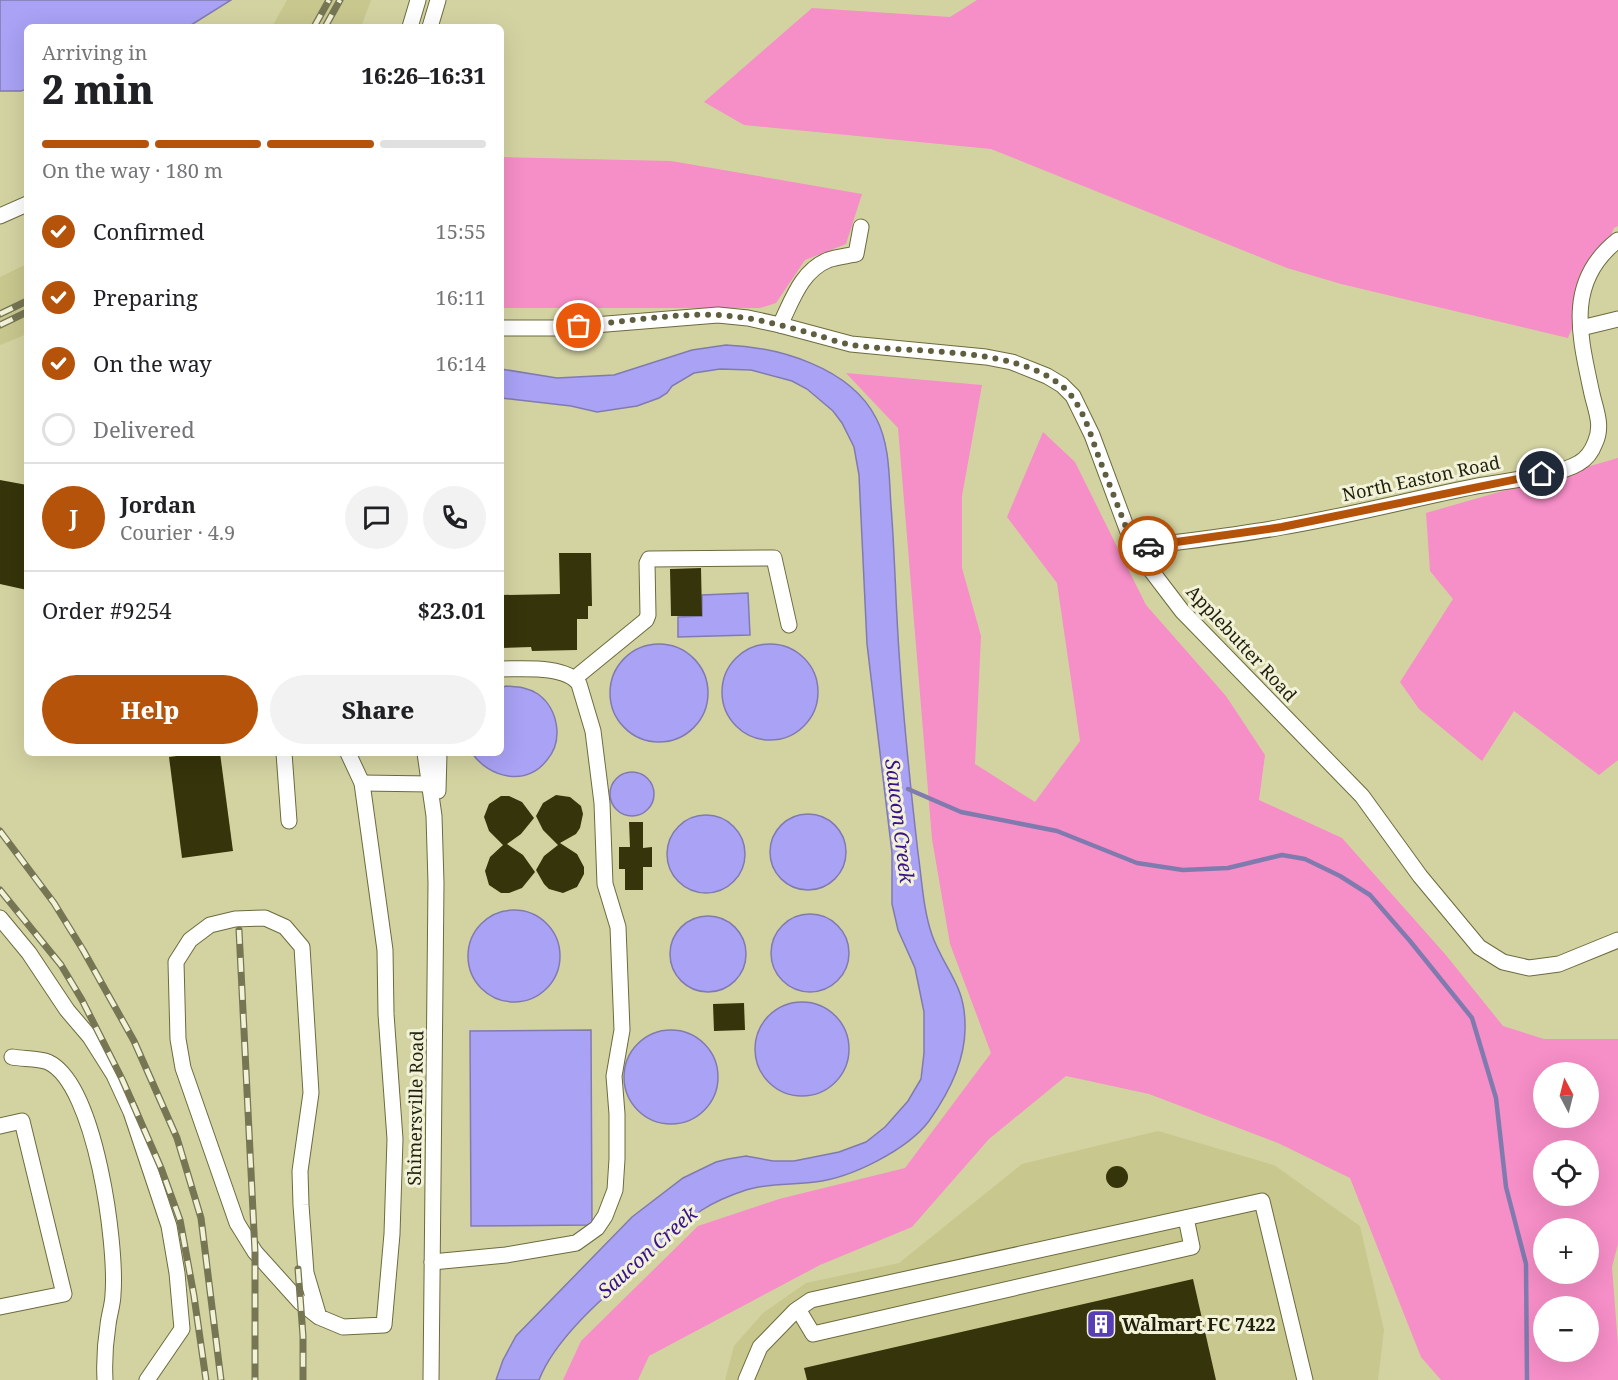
<!DOCTYPE html>
<meta charset="utf-8">
<style>
body{margin:0;font-family:"Noto Serif",serif;background:#f2f2f2;color:#202124;height:100vh;display:flex;flex-direction:column;font-size:22px;white-space:nowrap}
*{box-sizing:border-box;margin:0}
p{font-size:20px;color:#757577}
.icon{flex:none;width:33px;height:33px;fill:none;stroke:currentColor;stroke-width:2;stroke-linecap:round;stroke-linejoin:round}
.map{position:relative;flex:1;overflow:hidden}
.details{position:absolute;left:24px;top:24px;width:480px;height:732px;display:flex;flex-direction:column;background:#fff;border-radius:9px;box-shadow:0 6px 24px #0002}
.details>*{flex:none}
.needle{width:39px;rotate:353deg}
.controls{position:absolute;left:1533px;top:1062px;display:grid;gap:12px}
.controls a{display:grid;place-items:center;width:66px;height:66px;border-radius:50%;background:#fff;box-shadow:0 6px 24px #0002;font-size:30px}
.pin{position:absolute;display:grid;place-items:center;width:51px;height:51px;color:#fff;margin:-26px;border:3px solid #fff;border-radius:50%;box-shadow:0 2px 6px #0007}
.courier{position:absolute;display:grid;place-items:center;width:60px;height:60px;margin:-30px;border:4px solid #b45309;border-radius:50%;background:#fff;color:#222;box-shadow:0 2px 8px #0007}
.head em{font-style:normal;font-weight:800}
.head div{display:flex;flex-direction:column-reverse}
.head{display:flex;align-items:center;justify-content:space-between;height:102px;padding:0 18px}
h1{font-size:39px;font-weight:800;line-height:45px}
.bar{display:grid;grid-template-columns:repeat(4,1fr);gap:9px 6px;align-content:center;height:72px;padding:0 18px}
.bar i{height:8px;border-radius:4px;background:#e0e0e0}
.bar .active{background:#b45309}
.bar p{grid-column:span 4}
.line{display:flex;align-items:center;gap:15px;padding:0 18px;border-top:2px solid #e0e0e0}
.line div{flex:1}
.round{display:grid;place-items:center;flex:none;width:63px;height:63px;border-radius:32px;background:#f2f2f2}
ol{padding:0 18px;list-style:none}
li{display:flex;align-items:center;gap:18px;height:66px}
li p{margin-inline-start:auto}
li .icon{padding:6px;border-radius:50%;background:#b45309;color:#fff;stroke-width:4}
li:last-child{color:#757577}
li i{width:33px;height:33px;border:3px solid #e0e0e0;border-radius:50%}
.button{display:flex;gap:12px;margin-top:auto;padding:12px 18px}
.button a{flex:1;height:69px;border-radius:36px;background:#b45309;color:#fff;font-size:24px;font-weight:800;line-height:69px;text-align:center}
.button a+a{background:#f2f2f2;color:#202124}
.map>svg:first-child{display:block}
</style>
<div class="map">
<svg width="1618" height="1380" viewBox="0 0 1618 1380">
<rect width="100%" height="100%" fill="#d3d3a2"/>
<g fill="#c8c78e">
<path d="M287,0H371L361,27H272Z"/>
<path d="M27,264V334L0,345V277Z"/>
<path d="M1158,1131L1274,1165L1360,1226L1384,1330L1378,1380H725L734,1346L763,1313L806,1283L899,1263L1022,1164Z"/>
</g>
<g fill="#f68ec7" fill-rule="evenodd">
<path d="M977,0H1618V226L1614,228L1568,338L1341,284L1287,268L991,149L744,125L704,102L812,8L950,17Z"/>
<path d="M501,157L671,161L862,194L846,244L805,260L776,303L760,308H501Z"/>
<path d="M846,373L982,385L962,496V568L981,636L975,764L1035,802L1080,741L1057,583L1007,517L1043,432L1075,462L1146,605L1226,696L1265,755L1259,800L1342,838L1445,954L1503,1026L1544,1039H1618V1244L1612,1267L1618,1345V1380H1441L1421,1357L1350,1178L1278,1143L1149,1094L1066,1076L989,1139L912,1227L820,1265L649,1356L638,1380H563L581,1341L698,1226L779,1199L905,1168L991,1053L950,944L932,839L898,428ZM1544,1072H1588V1118H1544ZM1588,1150V1196H1544V1150ZM1544,1228H1588V1274H1544ZM1544,1306H1588V1352H1544Z"/>
<path d="M1618,458V760L1599,775L1514,711L1482,761L1419,709L1400,682L1453,599L1430,571L1426,513Z"/>
</g>
<g fill="#a9a2f5" stroke="#807baf" stroke-width="1.5">
<path d="M0,0H231L188,27H27V89L21,91H0Z"/>
<path d="M726,345C778,347 850,367 876,418C890,444 889,478 891,506C894,543 895,580 897,618C901,696 909,775 918,853C922,880 923,909 932,935C945,971 965,984 965,1025C966,1060 949,1093 929,1121C907,1150 851,1178 815,1182C792,1185 768,1183 746,1190C731,1195 714,1202 702,1210C685,1221 670,1238 655,1252C618,1285 557,1333 539,1380H496L503,1360L516,1336L632,1217L683,1178L716,1162L728,1159L746,1156L773,1161H794L839,1152L866,1142L885,1127L908,1101L921,1079L924,1053V1012L915,968L898,930L892,904V853L867,644L859,475L854,447L842,423L833,411L807,389L792,381L751,370L720,369L694,373L672,386L667,393L659,398L637,406L597,412L571,406L501,398V369L557,378L614,375L692,350Z"/>
<path d="M748,593L750,635L678,637V617L702,616V595Z"/>
<circle cx="770" cy="692" r="48"/>
<circle cx="659" cy="693" r="49"/>
<path d="M506,686C517,687 528,687 538,694C558,709 564,740 547,760C526,787 489,778 472,753H501V688Z"/>
<circle cx="632" cy="794" r="22"/>
<circle cx="808" cy="852" r="38"/>
<circle cx="706" cy="854" r="39"/>
<circle cx="514" cy="956" r="46"/>
<circle cx="810" cy="953" r="39"/>
<circle cx="708" cy="954" r="38"/>
<circle cx="802" cy="1049" r="47"/>
<circle cx="671" cy="1077" r="47"/>
<path d="M591,1030L592,1225L471,1226L470,1031Z"/>
</g>
<g fill="none" stroke-linecap="round" stroke-linejoin="round">
<path stroke="#807baf" stroke-width="4.5" d="M908,789L961,812L1057,831L1137,863L1183,870L1228,868L1282,855L1305,859L1340,876L1370,895L1410,941L1472,1018L1496,1098L1506,1187L1526,1264L1527,1380"/>
</g>
<g fill="#35340a">
<path d="M0,480L27,485V590L0,584Z"/>
<path d="M559,553H591L592,606H588V619H577V650L532,651L531,647L501,648V595L560,594Z"/>
<path d="M701,568L702,616H671L670,569Z"/>
<path d="M200,753H220L233,851L182,858L169,757Z"/>
<path d="M556,795L570,797L581,806L583,814L580,828L576,834L560,843L577,854L584,867V874L577,887L563,893L549,889L544,884L536,870L544,856L558,845L543,830L536,816L543,803Z"/>
<path d="M501,796H509L522,802L534,818L521,834L507,844L523,855L535,872L522,888L509,893H501L489,885L485,871L490,857L503,845L489,831L484,817L489,804Z"/>
<path d="M629,822H643V848L652,847V867H643V890H625V869H619V847H630Z"/>
<path d="M744,1003L745,1030L714,1031L713,1004Z"/>
<circle cx="1117" cy="1177" r="11"/>
<path d="M1193,1279L1216,1380H807L804,1368Z"/>
</g>
<g fill="none" stroke-linecap="round" stroke-linejoin="round">
<g stroke="#6c6b3d" stroke-width="17">
<g id="minor">
<path d="M410,27L418,0"/>
<path d="M430,27L438,0"/>
<path d="M0,216L27,204"/>
<path d="M780,325C792,301 801,271 828,260C836,257 847,256 856,254L861,227"/>
<path d="M501,328H557L718,315L748,318L780,325L851,344L986,357L1012,362L1047,376L1062,385L1073,396L1092,435L1134,548L1182,611L1362,796L1420,876L1479,947L1503,962L1529,968L1559,964L1618,940"/>
<path d="M1581,328L1618,319"/>
<path d="M1134,548C1183,541 1233,536 1282,527C1348,516 1412,499 1477,486C1504,481 1558,476 1579,463C1586,459 1592,451 1595,443C1603,426 1596,411 1592,394C1580,337 1564,282 1618,240"/>
<path d="M575,678L646,620L648,615L647,563L649,559L774,558L789,625"/>
<path d="M284,753L289,821"/>
<path d="M425,753L434,816L436,883L431,1380"/>
<path d="M362,783L430,784"/>
<path d="M438,791L439,753"/>
<path d="M0,918L29,953L67,1010L90,1037L114,1075L131,1112L169,1226L177,1273L182,1329L147,1380"/>
<path d="M12,1057C23,1059 39,1058 48,1062C96,1084 117,1246 113,1294C113,1304 109,1315 108,1325C105,1344 104,1361 105,1380"/>
<path d="M0,1126L22,1121L64,1294L0,1307"/>
<path d="M432,1262L506,1255L576,1243L597,1228L605,1216L615,1190L617,1159V1114L614,1076L622,1030L618,927L605,884L602,803L593,731L579,684C566,665 522,669 501,669"/>
<path d="M798,1309L813,1334L1192,1247L1186,1218"/>
<path d="M319,1317L306,1273L301,1205L300,1171L311,1093L302,947L285,927L265,918L235,919L210,925L190,940L176,962L178,1039L183,1068L237,1223L255,1252L300,1302L319,1317L343,1327L384,1325L392,1234L395,1139L386,1014L385,950L362,783L348,753"/>
<path d="M746,1380L760,1347L795,1311L811,1300L1262,1201L1305,1380"/>
</g>
</g>
<use href="#minor" stroke="#fff" stroke-width="15"/>
<g stroke="#767654" stroke-width="7">
<g id="rail">
<path d="M314,27L329,0"/>
<path d="M325,27L340,0"/>
<path d="M0,314L27,301"/>
<path d="M0,325L27,312"/>
<path d="M0,831L54,903L83,950L134,1041L177,1138L201,1218L221,1380"/>
<path d="M0,890L61,965L82,1000L122,1079L161,1168L180,1220L194,1296L206,1380"/>
<path d="M239,930L255,1252V1380"/>
<path d="M298,1269L303,1336V1380"/>
</g>
</g>
<use href="#rail" stroke="#f2f2d9" stroke-width="4.5" stroke-dasharray="14" stroke-linecap="butt"/>
</g>
<g fill="none" stroke-linecap="round" stroke-linejoin="round">
<path stroke="#5f5e40" stroke-width="6" stroke-dasharray="0 10.8" d="M579,326C625,322 673,313 719,315C751,317 782,325 813,334C825,337 839,343 852,345C913,354 1015,345 1063,387C1084,405 1091,438 1101,463C1112,491 1123,519 1134,548L1148,546"/>
<path stroke="#b45309" stroke-width="8" d="M1148,546L1282,527L1542,474"/>
</g>
<defs>
<g id="building-square" transform="scale(1.5)"><rect x="-9" y="-9" width="18" height="18" rx="4" fill="#583eb6" stroke="#f2f2d9"/><path d="M-4-6H4V6H1V3H-1V6H-4ZM-2.5-4.3h1.7v1.8h-1.7ZM.8-4.3h1.7v1.8H.8ZM-2.5-1h1.7V.8h-1.7ZM.8-1h1.7V.8H.8Z" fill="#fff"/></g>
</defs>
<g fill-rule="evenodd">
<use href="#building-square" x="1101" y="1324"/>
</g>
<g text-anchor="middle" dominant-baseline="central" stroke-width="6" stroke-linejoin="round" paint-order="stroke">
<g font-size="18" fill="#201f0c" stroke="#f2f2d9">
<text transform="translate(1421 478) rotate(-12)">North Easton Road</text>
<text transform="translate(1242 643) rotate(47)">Applebutter Road</text>
<text transform="translate(415 1108) rotate(-89)">Shimersville Road</text>
</g>
<g font-size="18" font-weight="bold" fill="#201f0c" stroke="#f2f2d9" text-anchor="start">
<text x="1122" y="1324">Walmart FC 7422</text>
</g>
<g font-size="20" font-style="italic" fill="#3a118c" stroke="#f2f2d9">
<text transform="translate(900 821) rotate(83)">Saucon Creek</text>
<text transform="translate(647 1252) rotate(-42)">Saucon Creek</text>
</g>
</g>
</svg>
<div class="controls">
<a><svg class="needle" viewBox="-14 -14 28 28"><path d="M0-13l5 13h-10z" fill="#e53935"/><path d="M0 13l5-13h-10z" fill="#757577"/></svg></a>
<a><svg class="icon" aria-label="locate" viewBox="0 0 24 24"><circle cx="12" cy="12" r="6"/><path d="M12 2v4M12 18v4M2 12h4M18 12h4"/></svg></a>
<a>+</a>
<a>−</a>
</div>
<div class="pin" style="left:579px;top:326px;background:#ea580c"><svg class="icon" aria-label="bag" viewBox="0 0 24 24"><path d="M5 8h14l-1 12H6zM9 8a3 3 0 0 1 6 0"/></svg></div>
<div class="pin" style="left:1542px;top:474px;background:#1f2937"><svg class="icon" aria-label="home" viewBox="0 0 24 24"><path d="M3 11l9-7 9 7M6 9v11h12V9"/></svg></div>
<div class="courier" style="left:1148px;top:546px"><svg class="icon" aria-label="car" viewBox="0 0 24 24"><path d="M5 17H2v-5l4-1 3-4h7l3 4 3 1v5h-3M9 17h6M6 11h13"/><circle cx="7" cy="17" r="2"/><circle cx="17" cy="17" r="2"/></svg></div>
<section class="details">
<div class="head"><div><h1>2 min</h1><p>Arriving in</p></div><em>16:26–16:31</em></div>
<div class="bar"><i class="active"></i><i class="active"></i><i class="active"></i><i></i><p>On the way · 180 m</p></div>
<ol>
<li><svg class="icon" aria-label="check" viewBox="0 0 24 24"><path d="M5 12l5 5 9-10"/></svg>Confirmed<p>15:55</p></li>
<li><svg class="icon" aria-label="check" viewBox="0 0 24 24"><path d="M5 12l5 5 9-10"/></svg>Preparing<p>16:11</p></li>
<li><svg class="icon" aria-label="check" viewBox="0 0 24 24"><path d="M5 12l5 5 9-10"/></svg>On the way<p>16:14</p></li>
<li><i></i>Delivered</li>
</ol>
<div class="line" style="height:108px"><b class="round" style="background:#b45309;color:#fff">J</b><div><b>Jordan</b><p>Courier · 4.9</p></div><a class="round"><svg class="icon" aria-label="chat" viewBox="0 0 24 24"><path d="M4 5h16v11H9l-5 4z"/></svg></a><a class="round"><svg class="icon" aria-label="phone" viewBox="0 0 24 24"><path d="M5 4h4l2 5-3 2q2 4 5 5l2-3 5 2v4C11 20 4 13 5 4z"/></svg></a></div>
<div class="line" style="height:78px"><div>Order #9254</div><b>$23.01</b></div>
<div class="button"><a>Help</a><a>Share</a></div>
</section>
</div>
